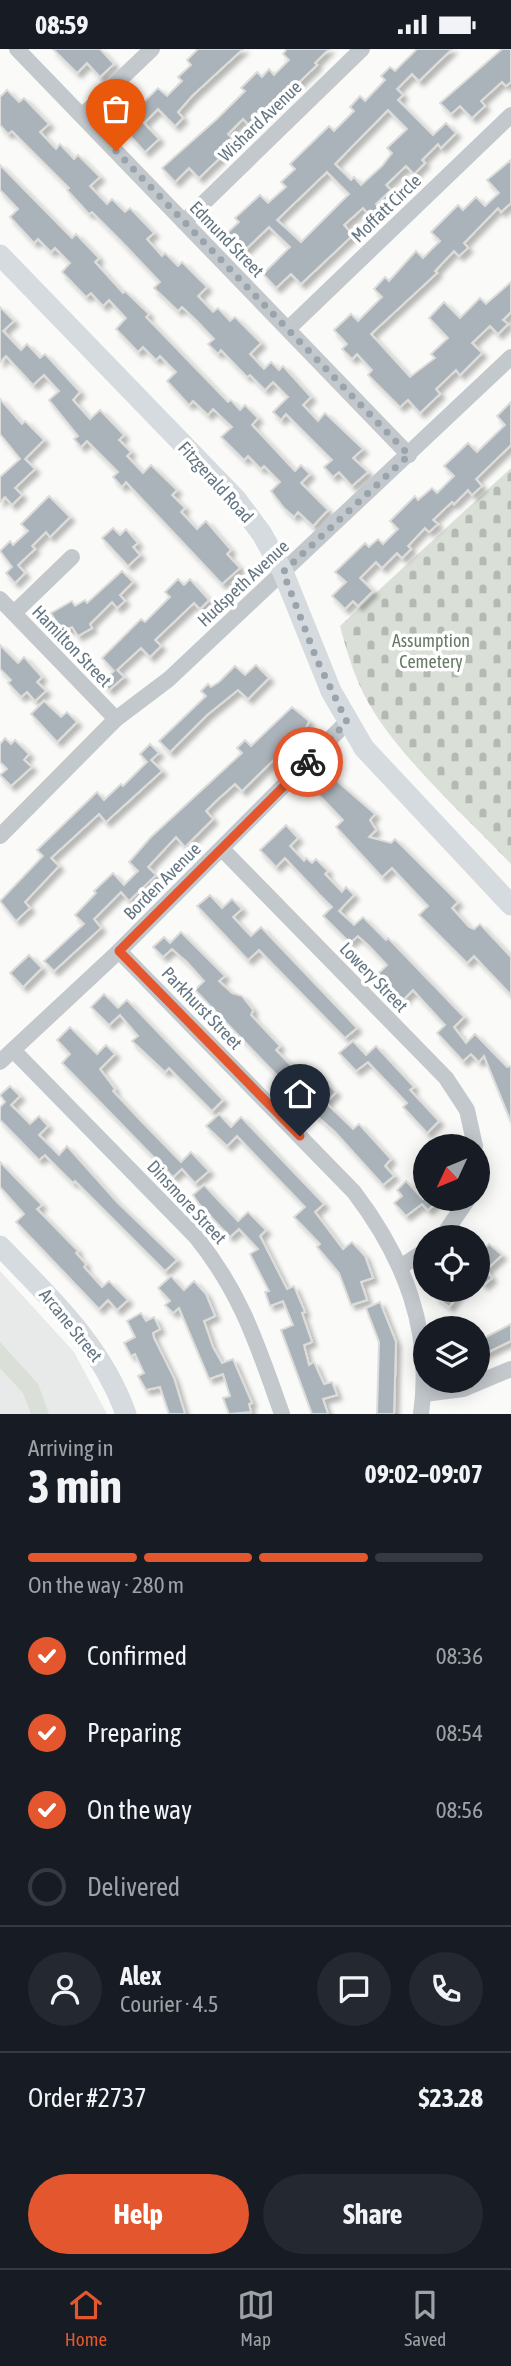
<!DOCTYPE html>
<meta charset="utf-8">
<style>
body{margin:0;font-family:"Asap Condensed",sans-serif;background:#242831;color:#f1f3f6;height:100vh;display:flex;flex-direction:column;font-size:26px;white-space:nowrap}
*{box-sizing:border-box;margin:0}
p{font-size:23px;color:#9ea1a6}
.icon{flex:none;width:38px;height:38px;fill:none;stroke:currentColor;stroke-width:2;stroke-linecap:round;stroke-linejoin:round}
.map{position:relative;height:1365px;overflow:hidden}
.drawer{display:flex;flex-direction:column;background:#171b24;flex:1}
.drawer>*{flex:none}
.needle{width:46px;rotate:226deg}
.fabs{position:absolute;left:413px;top:1085px;display:grid;gap:14px}
.fabs a{display:grid;place-items:center;width:77px;height:77px;border-radius:50%;background:#171b24;box-shadow:0 4px 18px #0003;font-size:35px}
.pin{position:absolute;display:grid;place-items:center;width:60px;height:60px;color:#fff;margin:-72px -30px;border-radius:50% 50% 50% 0;rotate:-45deg;box-shadow:0 0 7px #0007}
.pin .icon{rotate:45deg}
.courier{position:absolute;display:grid;place-items:center;width:70px;height:70px;margin:-35px;border:5px solid #e4572e;border-radius:50%;background:#fff;color:#222;box-shadow:0 2px 9px #0007}
.overview em{font-style:normal;font-weight:700}
.overview div{display:flex;flex-direction:column-reverse}
.overview{display:flex;align-items:center;justify-content:space-between;height:119px;padding:0 28px}
h1{font-size:46px;font-weight:700;line-height:52px}
.bar{display:grid;grid-template-columns:repeat(4,1fr);gap:10px 7px;align-content:center;height:84px;padding:0 28px}
.bar i{height:9px;border-radius:5px;background:#363941}
.bar .selected{background:#e4572e}
.bar p{grid-column:span 4}
.line{display:flex;align-items:center;gap:18px;padding:0 28px;border-top:2px solid #363941}
.line div{flex:1}
.round{display:grid;place-items:center;flex:none;width:74px;height:74px;border-radius:37px;background:#242831}
ol{padding:0 28px;list-style:none}
li{display:flex;align-items:center;gap:21px;height:77px}
li p{margin-inline-start:auto}
li .icon{padding:7px;border-radius:50%;background:#e4572e;color:#fff;stroke-width:4}
li:last-child{color:#9ea1a6}
li i{width:38px;height:38px;border:4px solid #363941;border-radius:50%}
.action{display:flex;gap:14px;margin-top:auto;padding:14px 28px}
.action a{flex:1;height:80px;border-radius:42px;background:#e4572e;color:#fff;font-size:28px;font-weight:700;line-height:80px;text-align:center}
.action a+a{background:#242831;color:#f1f3f6}
.status{display:flex;justify-content:space-between;align-items:center;height:49px;padding:0 35px;background:#171b24;direction:ltr}
.status svg{height:19px;fill:currentColor}
.tabs{display:flex;justify-content:space-around;align-items:center;height:98px;border-top:2px solid #363941;background:#171b24;font-size:19px;color:#9ea1a6}
.tabs a{display:grid;justify-items:center;gap:4px}
.tabs .selected{color:#e4572e}
.map>svg:first-child{display:block}
</style>
<div class="status"><b>08:59</b><svg viewBox="0 0 49 12"><path d="M0 12V9h3v3zM5 12V6h3v6zM10 12V3h3v9zM15 12V0h3v12zM26 1h20v11H26zM47 4h2v5h-2z"/></svg></div>
<div class="map">
<svg width="511" height="1365" viewBox="0 0 511 1365">
<defs>
<pattern id="cemetery-stones" width="16" height="16" patternUnits="userSpaceOnUse" patternTransform="scale(1.75)"><rect width="16" height="16" fill="#dadfd7"/><path d="M2 7V4a2 2 0 0 1 4 0v3zM10 15v-3a2 2 0 0 1 4 0v3z" fill="#b4b9b4"/></pattern>
<filter id="shadow"><feDropShadow dx="4.5" dy="4.5" stdDeviation="2" flood-color="#0004"/></filter>
</defs>
<rect width="100%" height="100%" fill="#fafaf8"/>
<path fill="#e8e9e9" d="M0,1222L74,1303L107,1365H0Z"/>
<path fill="url(#cemetery-stones)" d="M511,419V815C467,769 398,707 368,653C355,630 347,603 340,577Z"/>
<path fill="#dadfd7" d="M0,1293L38,1335L49,1365H31L23,1344L0,1319Z"/>
<g fill="#aab3b9" stroke="#dcdcda" stroke-width="2" fill-rule="evenodd" filter="url(#shadow)">
<path d="M53,0H100L114,15L100,28L87,14L77,24Z"/>
<path d="M198,0H243L192,47L178,63L183,69L175,77L158,60L144,74L159,90L145,103L120,76L158,39L167,47L182,32L178,28L191,16L187,11Z"/>
<path d="M287,0H329L315,14L317,16L252,79L243,70L228,85L232,89L218,102L223,106L199,129L189,119L175,133L162,119L218,69L245,42L241,39L257,23L262,28L269,20L274,26L289,11L283,5Z"/>
<path d="M417,0H452L419,32L412,25L397,40L403,46L398,51L433,86L446,74L456,84L441,99L438,95L422,111L425,114L414,125L406,117L386,136L391,141L376,155L380,159L371,168L363,159L344,176L353,186L301,235L291,225L276,239L263,225L290,198L269,178L242,204L225,186L239,173L235,169L260,146L268,154L286,138L281,133L295,120L290,115L329,77L334,82L354,62L350,58L360,47L365,52L385,31L381,27L390,18L395,22ZM388,61L407,80L387,99L392,104L382,117L361,136L354,128L351,131L335,115ZM327,123L349,145L301,193L277,171Z"/>
<path d="M502,0H511V33L506,37L502,33L481,52L485,57L472,69L460,57L451,65L440,54Z"/>
<path d="M7,41L19,53L24,49L49,75L40,83L56,100L60,95L74,110L78,106L100,128L90,137L107,155L112,150L125,163L130,159L154,184L147,190L162,207L165,204L178,217L182,213L207,238L198,247L213,263L218,259L230,272L235,268L261,294L250,305L264,320L271,313L279,321L283,317L311,348L303,356L318,372L325,364L363,400L353,409L368,423L352,437L339,423L333,428L324,418L332,411L286,365L281,371L273,363L288,348L273,333L265,341L250,326L247,328L221,301L218,305L208,295L214,290L197,272L182,258L178,262L154,239L160,233L121,192L92,163L89,165L67,141L69,139L12,82L8,85L0,76V48Z"/>
<path d="M511,111V154L501,163L498,159L464,194L468,199L459,207L454,202L435,222L437,224L371,285L410,328L435,309L431,305L448,289L429,269L444,253L460,269L480,249L486,255L511,233V263L503,271L508,275L498,285L490,277L472,294L482,304L460,326L456,321L436,340L440,345L420,364L408,351L400,358L368,326L372,321L357,305L352,310L342,300L347,295L334,281L351,265L358,272L382,248L374,240L385,228L389,232L416,202L423,209L440,192L431,183L458,156L463,161L476,148L485,157L499,144L487,131Z"/>
<path d="M0,116L72,189L76,185L99,209L95,213L123,244L125,242L149,265L146,268L228,353L231,351L240,361L245,356L258,369L252,376L295,422L301,416L310,425L301,434L328,461L313,477L298,463L294,468L284,459L271,442L280,433L264,417L261,420L248,407L244,411L221,388L232,378L213,360L208,366L193,352L189,356L167,332L176,323L160,307L156,311L143,298L138,303L116,280L126,269L109,251L103,257L91,244L86,248L62,223L70,214L55,199L51,203L38,190L34,194L10,168L18,160L0,141Z"/>
<path d="M0,258L14,272L3,282L21,301L27,295L40,309L45,305L80,343L73,351L90,370L100,361L124,386L119,391L131,403L127,407L143,424L151,416L177,441L172,446L185,459L181,463L197,480L206,472L231,501L227,505L240,519L222,535L126,433L122,438L113,428L118,423L87,392L81,398L74,390L78,387L49,351L59,342L44,326L33,336L6,307L0,313Z"/>
<path d="M0,350L22,375L25,372L44,391L25,410L35,420L15,439L22,446L12,456L5,448L0,453V428L20,410L0,385Z"/>
<path d="M511,353V396L476,430L482,437L472,446L468,441L454,455L452,453L433,471L438,475L429,483L425,479L408,497L411,500L402,509L397,504L382,519L376,513L360,529L373,542L358,557L353,552L345,560L332,547L346,533L335,523L365,494L369,498L378,490L383,495L398,480L390,472L415,447L418,451L432,439L437,444L454,427L444,417L468,394L477,403L505,376L497,367Z"/>
<path d="M49,447L70,468L50,488L46,483L32,497L35,500L18,516L25,524L15,534L6,524L12,518L0,502L10,492L13,496L28,482L21,475Z"/>
<path d="M113,479L120,486L126,480L138,494L133,498L140,506L128,517L102,489Z"/>
<path d="M122,522L133,533L120,546L125,552L117,559L112,553L90,575L92,579L78,587L72,578L62,583L51,564L72,552L75,557L85,551L87,554Z"/>
<path d="M178,530L184,536L190,530L209,551L200,560L194,554L155,591L161,597L150,608L141,599L117,621L124,628L109,641L102,633L114,622L102,609L141,570L145,573L170,548L165,543Z"/>
<path d="M0,596L18,614L24,608L42,628L37,633L46,642L35,652L27,643L21,648L8,634L11,631L0,620Z"/>
<path d="M256,616L269,629L248,650L238,641L207,666L170,703L159,692L206,647L201,642L208,635L211,638L219,633L235,617L245,626Z"/>
<path d="M44,652L61,668L67,663L77,673L57,693L31,665Z"/>
<path d="M292,658L309,672L306,679L242,742L235,735L215,753L206,762L213,770L185,798L176,788L148,818L156,826L129,852L121,843L94,870L101,879L54,922L44,912L84,875L75,866L96,844L94,842L113,824L124,836L138,822L129,813L151,788L242,704L237,699L245,691L251,697Z"/>
<path d="M5,689L11,695L15,691L29,705L24,711L32,718L11,737L0,726L7,720L0,713V695Z"/>
<path d="M150,695L159,704L151,711L162,722L106,773L99,765L51,809L59,817L25,853L30,859L16,872L0,852L43,807L37,801L97,743L104,751L121,735L123,737L147,713L140,705Z"/>
<path d="M330,726L375,765L370,771L376,781L369,788L391,794L395,790L458,853L452,859L469,878L474,880L480,875L511,908V946L474,907L467,914L419,866L428,857L392,819L382,828L336,778L343,771L316,743Z"/>
<path d="M286,776L298,789L290,797L304,812L306,809L312,814L316,810L328,822L325,825L342,843L346,838L354,846L339,862L354,876L363,868L386,891L388,889L464,968L454,978L466,994L475,985L507,1018L511,1017V1073L484,1007L479,1013L471,1005L463,1012L437,984L445,976L413,941L403,951L378,925L387,916L369,897L358,887L350,894L323,867L332,858L319,845L285,809L276,818L260,801Z"/>
<path d="M210,846L222,859L232,850L242,860L233,868L251,887L261,878L357,979L345,989L259,901L248,911L197,857Z"/>
<path d="M181,883L225,927L219,932L232,944L242,947L253,961L251,966L280,997L276,1001L297,1023L303,1018L315,1029L318,1025L336,1043L326,1054L353,1080L359,1075L391,1110L385,1117L394,1127L383,1136L335,1083L310,1061L319,1052L301,1032L292,1042L195,941L204,932L187,913L172,900L163,908L153,898L164,888L170,894Z"/>
<path d="M29,906L42,919L23,938L10,924Z"/>
<path d="M104,945L118,959L127,951L223,1051L212,1062L169,1019L165,1023L132,992L138,987L120,966L109,976L91,958Z"/>
<path d="M70,978L97,1005L106,996L115,1005L100,1020L115,1040L113,1042L141,1072L181,1113L191,1103L209,1122L195,1134L182,1120L173,1128L62,1014L70,1005L57,991Z"/>
<path d="M353,992L366,1006L376,997L414,1038L410,1041L439,1072L427,1084L403,1058L407,1054L368,1013L356,1022L339,1004Z"/>
<path d="M10,1037L20,1047L11,1056L30,1075L39,1067L48,1077L39,1086L59,1106L67,1097L117,1153L177,1211L165,1222L75,1132L73,1134L45,1106L39,1111L0,1071V1058L5,1053L0,1046Z"/>
<path d="M219,1065L231,1078L241,1068L324,1155L315,1163L343,1200L352,1193L365,1207L373,1229L361,1233L367,1251L351,1256L339,1224L317,1198L320,1195L294,1168L305,1158L237,1087L227,1097L206,1077Z"/>
<path d="M0,1113L42,1156L37,1160L78,1202L76,1204L86,1215L84,1218L102,1238L109,1232L128,1251L117,1261L108,1251L99,1260L16,1173L24,1165L0,1138Z"/>
<path d="M406,1132L423,1150H440L428,1161L422,1155L406,1167L394,1154L402,1147L397,1141Z"/>
<path d="M204,1136L238,1172L248,1163L266,1181L260,1187L287,1240L294,1237L305,1263L302,1264L312,1293L304,1296L309,1316L314,1313L324,1335L332,1333L337,1346L323,1350L328,1365H312L281,1281L293,1276L283,1252L270,1257L265,1243L269,1242L250,1205L258,1200L239,1180L230,1188L199,1155L193,1146Z"/>
<path d="M489,1195L502,1206L486,1221L492,1229L484,1236L478,1230V1206Z"/>
<path d="M171,1227L184,1241L194,1232L206,1245L215,1267L204,1272L213,1298L222,1314L233,1310L252,1354L249,1355L251,1363L229,1365L223,1349L230,1347L223,1325L209,1330L179,1259L173,1264L165,1256L170,1252L158,1239Z"/>
<path d="M440,1241H462L449,1258L435,1247Z"/>
<path d="M380,1253L396,1293L394,1365H377L379,1293L366,1259Z"/>
<path d="M141,1264L146,1272L154,1268L160,1280L153,1284L154,1289L174,1329L185,1365H169L160,1338L146,1341L138,1327L144,1324L135,1305L131,1307L124,1294L135,1288L127,1272Z"/>
<path d="M511,1275V1292L478,1308V1292Z"/>
</g>
<g fill="none" stroke-linecap="round" stroke-linejoin="round">
<g stroke="#c3c8cc" stroke-width="16">
<path d="M17,0L409,406"/>
<path d="M82,67L152,0"/>
<path d="M184,173L362,0"/>
<path d="M288,280L511,66"/>
<path d="M0,550L116,670"/>
<path d="M14,564L72,508"/>
<path d="M0,787L116,670L169,630L511,308"/>
<path d="M222,800L446,1029L467,1061L475,1097"/>
<path d="M119,902L354,1143C404,1209 433,1281 421,1365"/>
<path d="M13,1001L196,1188C242,1245 258,1298 282,1365"/>
<path d="M0,1013L119,902L347,673"/>
<path d="M442,1188L468,1150"/>
<path d="M402,1217L425,1202"/>
<path d="M424,1345L463,1340L511,1320"/>
</g>
<g stroke="#d6dbdf" stroke-width="21">
<path d="M0,206L236,450L262,485L283,523L331,642L364,699L511,856"/>
<path d="M0,1197C50,1249 101,1295 126,1365"/>
</g>
</g>
<g fill="none" stroke-linecap="round" stroke-linejoin="round">
<path stroke="#99a4ac" stroke-width="7" stroke-dasharray="0 12.6" d="M116,102L409,406L283,523L317,611L347,673L308,713"/>
<path stroke="#e4572e" stroke-width="9" d="M300,1087L119,902L308,713"/>
</g>
<g text-anchor="middle" dominant-baseline="central" stroke-width="7" stroke-linejoin="round" paint-order="stroke">
<g font-size="18" fill="#657683" stroke="#fff">
<text transform="translate(260 72) rotate(-44)">Wishard Avenue</text>
<text transform="translate(386 159) rotate(-44)">Moffatt Circle</text>
<text transform="translate(227 190) rotate(46)">Edmund Street</text>
<text transform="translate(216 433) rotate(48)">Fitzgerald Road</text>
<text transform="translate(243 534) rotate(-43)">Hudspeth Avenue</text>
<text transform="translate(72 597) rotate(46)">Hamilton Street</text>
<text transform="translate(162 832) rotate(-45)">Borden Avenue</text>
<text transform="translate(374 928) rotate(46)">Lowery Street</text>
<text transform="translate(202 959) rotate(46)">Parkhurst Street</text>
<text transform="translate(187 1153) rotate(47)">Dinsmore Street</text>
<text transform="translate(71 1276) rotate(51)">Arcane Street</text>
</g>
<g font-size="18" fill="#687a64" stroke="#fff">
<text x="431" y="591">Assumption<tspan x="431" dy="21">Cemetery</tspan></text>
</g>
</g>
</svg>
<div class="fabs">
<a><svg class="needle" viewBox="-14 -14 28 28"><path d="M0-13l5 13h-10z" fill="#e53935"/><path d="M0 13l5-13h-10z" fill="#9ea1a6"/></svg></a>
<a><svg class="icon" aria-label="locate" viewBox="0 0 24 24"><circle cx="12" cy="12" r="6"/><path d="M12 2v4M12 18v4M2 12h4M18 12h4"/></svg></a>
<a><svg class="icon" aria-label="layers" viewBox="0 0 24 24"><path d="M12 4l9 5-9 5-9-5zM3 14l9 5 9-5"/></svg></a>
</div>
<div class="pin" style="left:116px;top:102px;background:#ea580c"><svg class="icon" aria-label="bag" viewBox="0 0 24 24"><path d="M5 8h14l-1 12H6zM9 8a3 3 0 0 1 6 0"/></svg></div>
<div class="pin" style="left:300px;top:1087px;background:#1f2937"><svg class="icon" aria-label="home" viewBox="0 0 24 24"><path d="M3 11l9-7 9 7M6 9v11h12V9"/></svg></div>
<div class="courier" style="left:308px;top:713px"><svg class="icon" aria-label="bike" viewBox="0 0 24 24"><circle cx="6" cy="16" r="4"/><circle cx="18" cy="16" r="4"/><path d="M6 16l4-8h5l3 8M10 8l3 8H6M13 5h3"/></svg></div>
</div>
<section class="drawer">
<div class="overview"><div><h1>3 min</h1><p>Arriving in</p></div><em>09:02–09:07</em></div>
<div class="bar"><i class="selected"></i><i class="selected"></i><i class="selected"></i><i></i><p>On the way · 280 m</p></div>
<ol>
<li><svg class="icon" aria-label="check" viewBox="0 0 24 24"><path d="M5 12l5 5 9-10"/></svg>Confirmed<p>08:36</p></li>
<li><svg class="icon" aria-label="check" viewBox="0 0 24 24"><path d="M5 12l5 5 9-10"/></svg>Preparing<p>08:54</p></li>
<li><svg class="icon" aria-label="check" viewBox="0 0 24 24"><path d="M5 12l5 5 9-10"/></svg>On the way<p>08:56</p></li>
<li><i></i>Delivered</li>
</ol>
<div class="line" style="height:126px"><a class="round"><svg class="icon" aria-label="person" viewBox="0 0 24 24"><circle cx="12" cy="8" r="4"/><path d="M4 21q1-7 8-7t8 7"/></svg></a><div><b>Alex</b><p>Courier · 4.5</p></div><a class="round"><svg class="icon" aria-label="chat" viewBox="0 0 24 24"><path d="M4 5h16v11H9l-5 4z"/></svg></a><a class="round"><svg class="icon" aria-label="phone" viewBox="0 0 24 24"><path d="M5 4h4l2 5-3 2q2 4 5 5l2-3 5 2v4C11 20 4 13 5 4z"/></svg></a></div>
<div class="line" style="height:91px"><div>Order #2737</div><b>$23.28</b></div>
<div class="action"><a>Help</a><a>Share</a></div>
</section>
<nav class="tabs">
<a class="selected"><svg class="icon" aria-label="home" viewBox="0 0 24 24"><path d="M3 11l9-7 9 7M6 9v11h12V9"/></svg>Home</a>
<a><svg class="icon" aria-label="map" viewBox="0 0 24 24"><path d="M3 6l6-2 6 2 6-2v14l-6 2-6-2-6 2zM9 4v14M15 6v14"/></svg>Map</a>
<a><svg class="icon" aria-label="saved" viewBox="0 0 24 24"><path d="M7 4h10v16l-5-4-5 4z"/></svg>Saved</a>
</nav>
